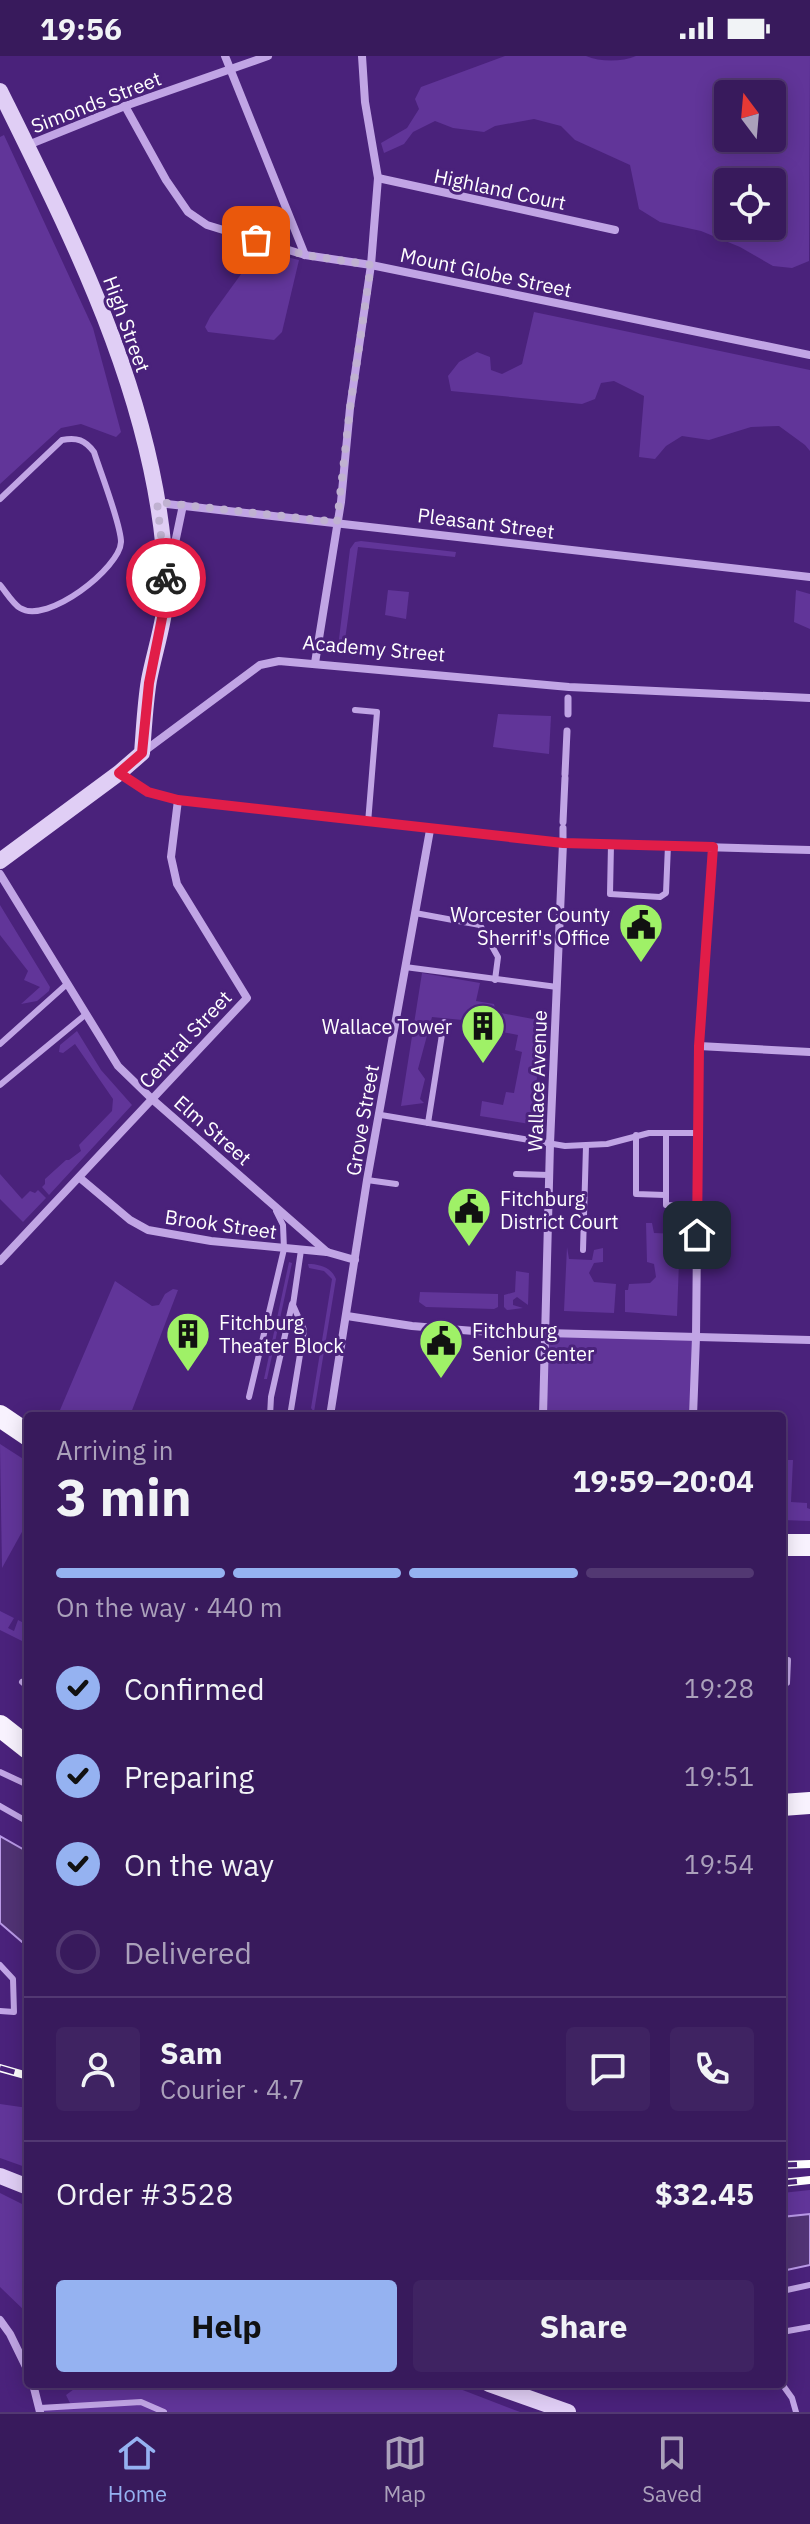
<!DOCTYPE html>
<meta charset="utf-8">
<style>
body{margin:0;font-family:"IBM Plex Sans",sans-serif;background:#3f2362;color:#f1f3f6;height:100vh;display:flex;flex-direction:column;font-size:30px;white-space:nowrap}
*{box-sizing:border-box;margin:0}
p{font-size:26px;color:#aba1bb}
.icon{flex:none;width:44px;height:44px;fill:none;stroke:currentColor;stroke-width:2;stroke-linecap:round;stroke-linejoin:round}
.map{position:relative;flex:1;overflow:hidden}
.details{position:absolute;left:24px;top:1356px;width:762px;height:976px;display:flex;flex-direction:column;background:#381a5c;border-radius:8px;box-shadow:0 4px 20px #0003,0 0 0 2px #523872}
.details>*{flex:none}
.needle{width:52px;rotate:344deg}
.controls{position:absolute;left:714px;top:24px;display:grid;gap:16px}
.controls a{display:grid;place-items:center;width:72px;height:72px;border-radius:8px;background:#381a5c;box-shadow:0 4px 20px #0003,0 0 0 2px #523872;font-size:40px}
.pin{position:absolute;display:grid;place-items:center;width:68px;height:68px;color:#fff;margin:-34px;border-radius:16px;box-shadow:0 4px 12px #0006}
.courier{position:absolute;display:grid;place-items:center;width:80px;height:80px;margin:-40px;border:6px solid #e11d48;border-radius:50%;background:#fff;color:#222;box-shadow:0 2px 10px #0007}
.head em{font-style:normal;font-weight:700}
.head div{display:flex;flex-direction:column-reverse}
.head{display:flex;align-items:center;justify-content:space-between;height:136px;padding:0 32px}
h1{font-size:52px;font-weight:700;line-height:60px}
.bar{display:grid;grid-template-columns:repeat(4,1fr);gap:12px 8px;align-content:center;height:96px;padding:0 32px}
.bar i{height:10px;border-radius:6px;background:#523872}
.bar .active{background:#95b2f1}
.bar p{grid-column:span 4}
.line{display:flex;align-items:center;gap:20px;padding:0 32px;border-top:2px solid #523872}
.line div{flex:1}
.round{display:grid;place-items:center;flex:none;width:84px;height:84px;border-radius:8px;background:#3f2362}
ol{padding:0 32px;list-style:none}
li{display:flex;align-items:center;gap:24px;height:88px}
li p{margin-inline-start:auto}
li .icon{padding:8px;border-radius:50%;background:#95b2f1;color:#111;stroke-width:4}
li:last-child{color:#aba1bb}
li i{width:44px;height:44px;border:4px solid #523872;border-radius:50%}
.button{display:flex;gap:16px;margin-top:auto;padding:16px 32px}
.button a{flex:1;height:92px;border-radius:8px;background:#95b2f1;color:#111;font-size:32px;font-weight:700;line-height:92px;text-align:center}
.button a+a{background:#3f2362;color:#f1f3f6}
.status{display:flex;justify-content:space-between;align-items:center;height:56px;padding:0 40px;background:#381a5c;direction:ltr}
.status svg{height:22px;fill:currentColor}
.menu{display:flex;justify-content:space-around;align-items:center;height:112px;border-top:2px solid #523872;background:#381a5c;font-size:22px;color:#aba1bb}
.menu a{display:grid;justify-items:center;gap:4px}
.menu .active{color:#95b2f1}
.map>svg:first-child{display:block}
</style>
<div class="status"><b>19:56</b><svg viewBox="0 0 49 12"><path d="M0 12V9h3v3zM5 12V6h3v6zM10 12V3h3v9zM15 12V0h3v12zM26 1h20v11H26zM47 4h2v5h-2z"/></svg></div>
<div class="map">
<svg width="810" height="2356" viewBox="0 0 810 2356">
<rect width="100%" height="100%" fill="#4a227b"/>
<g fill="#613599" fill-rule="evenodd">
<path d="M505,0H586C600,6 622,6 636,0H810L809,205L792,212L773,210L740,191L701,175L660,166L639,153L630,109L575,84L561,70L534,63L495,70L484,76L453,72L435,65L413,76L404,88L384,97L381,87L407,72L419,53L415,43L421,31ZM728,38H772V82H728ZM728,126H772V170H728Z"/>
<path d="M4,79L93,272L121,376L116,381L81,368L61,372L0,428V81Z"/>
<path d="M266,196L299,204L282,276L274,284L208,276L205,271L210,261L252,203Z"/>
<path d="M534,256L810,314V395L805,389L779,370L751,371L709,384L682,380L666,390L655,403L639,401L644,340L614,325L601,327L595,343L582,348L451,335L448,320L459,306L477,296L490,301L491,314L502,318L522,308Z"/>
<path d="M361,485L456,496L455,501L358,491L344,591H338L350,493L355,486Z"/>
<path d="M388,534L409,536L406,563L385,559Z"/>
<path d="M796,534L810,538V573L794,566Z"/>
<path d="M498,658L551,660L549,698L493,691Z"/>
<path d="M0,849L50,931L49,935L37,945L21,948L40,931L24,924L28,915L0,879Z"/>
<path d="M422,917L480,927L476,945L494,948L496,956L533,963L538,960L536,1069L480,1060L482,1045L503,1049L506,1036L514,1037L522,996L515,994L518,979L463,968L462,964L432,961L418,1013L425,1023L420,1043L424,1047L401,1050Z"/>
<path d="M77,975L101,1014L132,1049L49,1139L42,1131L45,1128V1123L66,1104H69L81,1095L79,1089L112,1055L113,1043L75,988L63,997L59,996L60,989Z"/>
<path d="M0,1118L22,1143L30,1135L35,1137L38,1134L46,1142L23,1166L0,1143Z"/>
<path d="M646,1167H652L654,1177L680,1178L677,1260L625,1256V1234H628L629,1228L650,1227L656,1221L654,1208L647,1206Z"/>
<path d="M567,1191L569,1203L592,1204L594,1194L603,1192V1206L594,1207L589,1217L594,1226L616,1228L614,1257L564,1255Z"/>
<path d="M289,1206L292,1207L267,1323H264Z"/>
<path d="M308,1208C319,1208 331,1211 336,1223L314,1356L311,1352L332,1223L324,1215L309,1212Z"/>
<path d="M516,1215L529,1217L528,1249L517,1241L513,1244V1249L523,1252L507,1254L504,1251V1239L515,1236Z"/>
<path d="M115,1225L152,1250L159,1249L165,1238L173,1233L178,1234L131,1357L127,1356L125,1360H71L60,1354Z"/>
<path d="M420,1236L498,1238V1251L494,1253L426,1251L419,1246Z"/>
<path d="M546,1276L696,1281L693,1360H543Z"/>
<path d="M0,1388L28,1406V1465L2,1512Z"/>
<path d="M782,1404H793L791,1446L807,1447V1452L810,1453V1465L782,1464Z"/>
<path d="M0,1555L14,1562L8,1572L14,1575L18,1564L28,1569L26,1580L28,1588L0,1574Z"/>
<path d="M0,2048L28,2052V2112L0,2102Z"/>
<path d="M810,2134V2158L782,2161V2137Z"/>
<path d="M0,2137L28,2151V2258L0,2231Z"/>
<path d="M81,2328H447L520,2356H40V2352L71,2349L66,2339Z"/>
</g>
<g fill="#513375" stroke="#b999e7" stroke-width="2">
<path d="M0,1780L28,1796V1891L0,1867Z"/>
<path d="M810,2158V2209L782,2215V2161Z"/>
</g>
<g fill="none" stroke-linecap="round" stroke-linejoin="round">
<g stroke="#c1a5e5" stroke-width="6">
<path d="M0,443L62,384C77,381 85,384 94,396C100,415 121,468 121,486C120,512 47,569 20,552C13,548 6,536 0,529"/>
<path d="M355,654L377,656L368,767"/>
<path d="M611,788L610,838L660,841L666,837L668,789"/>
<path d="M415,857L480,869L498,901L495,924"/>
<path d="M405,911L557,931"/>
<path d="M0,988L67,928"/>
<path d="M0,1029L85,959"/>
<path d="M381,1059L565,1090L607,1088L649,1077H698"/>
<path d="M428,1067L444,966"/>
<path d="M666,1077V1149L698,1151"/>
<path d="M636,1079V1138L665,1139"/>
<path d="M516,1118L549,1119"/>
<path d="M367,1124L396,1128"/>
<path d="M583,1194L586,1090"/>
<path d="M249,1341L284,1193L283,1169L276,1155"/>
<path d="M270,1360L271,1341L292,1248"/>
<path d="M290,1360L304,1274L293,1249L301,1194"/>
<path d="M22,1626L28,1631"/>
<path d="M782,1630L787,1627L788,1604"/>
<path d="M782,1664H784"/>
<path d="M0,1716L28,1729"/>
<path d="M0,1750L28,1766"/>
<path d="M0,1909L13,1923L14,1956L0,1955"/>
<path d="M782,2235L810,2229"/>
<path d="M782,2276L810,2271"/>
<path d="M782,2328L792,2342L796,2356"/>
<path d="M40,2352L141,2346L164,2356"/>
</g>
<g stroke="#c1a5e5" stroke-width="7">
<path d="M568,658V642"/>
<path d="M565,718L567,675"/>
<path d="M563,766L565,722"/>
<path d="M563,787V772"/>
</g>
<g stroke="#c1a5e5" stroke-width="8">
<path d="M225,0L305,199"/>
<path d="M125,50L166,124L188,156L207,169L305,199L371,209L810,299"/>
<path d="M28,89L125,50L268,0"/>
<path d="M378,122L615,174"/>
<path d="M158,447L810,521"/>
<path d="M170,511L183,449"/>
<path d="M315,607L341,446L350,352L371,209L378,122L365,46L362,0"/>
<path d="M143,696L260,609L279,605L569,631L810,642"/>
<path d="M119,717L148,736L178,744L563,787L810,794"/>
<path d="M0,818L118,1010L152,1043L327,1196L355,1204"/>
<path d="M699,990L810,996"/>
<path d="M80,1122L130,1164L148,1174L211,1185L327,1196"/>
<path d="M0,1205L247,942L177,828L171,801L178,744"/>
<path d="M347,1260L412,1270L474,1275L810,1284"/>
<path d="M330,1360L367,1124L430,774"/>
<path d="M543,1360L550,1088L563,787"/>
<path d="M693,1360L696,1281L699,990L713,791"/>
<path d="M0,2264L10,2278L28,2315"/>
<path d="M33,2328L40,2356"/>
</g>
<g stroke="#e0cef5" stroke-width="16">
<path d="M0,35C76,189 160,353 166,528C167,560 155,593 149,624C145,648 144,673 142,697L119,717L0,805"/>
<path d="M0,2120L28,2131"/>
<path d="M489,2328L568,2356"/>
</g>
<g stroke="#f8f2fe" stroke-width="22">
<path d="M0,1360L28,1379"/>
<path d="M782,1489H810"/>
<path d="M0,1670L28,1692"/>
<path d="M782,1749L810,1747"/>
</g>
<g stroke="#fff" stroke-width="8">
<g id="rail">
<path d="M0,2012L28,2020"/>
<path d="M782,2109L810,2108"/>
<path d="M782,2127L810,2124"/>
</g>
</g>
<use href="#rail" stroke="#4a227b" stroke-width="5" stroke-dasharray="15" stroke-linecap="butt"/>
</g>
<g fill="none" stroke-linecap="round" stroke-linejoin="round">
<path stroke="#c0b2d1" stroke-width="8" stroke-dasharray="0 14.4" d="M166,522L157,446L337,466L350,352L371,209L305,199L256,184"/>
<path stroke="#e11d48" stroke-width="10" d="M166,522L164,552L149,627L142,697L119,717L148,736L178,744L563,787L713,791L699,990L697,1179"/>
</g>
<defs>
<g id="civic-pin" transform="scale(2.3)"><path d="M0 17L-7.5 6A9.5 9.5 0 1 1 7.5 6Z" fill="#9ff167" stroke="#4a227b"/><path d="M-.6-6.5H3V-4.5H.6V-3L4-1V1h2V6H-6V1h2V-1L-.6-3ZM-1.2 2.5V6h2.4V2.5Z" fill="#111"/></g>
<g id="building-pin" transform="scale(2.3)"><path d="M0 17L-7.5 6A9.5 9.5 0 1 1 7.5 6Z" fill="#9ff167" stroke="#4a227b"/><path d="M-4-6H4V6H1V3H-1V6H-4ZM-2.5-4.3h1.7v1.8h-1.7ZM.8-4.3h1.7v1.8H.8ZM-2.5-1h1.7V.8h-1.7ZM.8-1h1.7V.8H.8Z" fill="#111"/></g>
</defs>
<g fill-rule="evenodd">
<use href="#civic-pin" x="641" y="869"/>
<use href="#building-pin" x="483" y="970"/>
<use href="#civic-pin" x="469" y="1153"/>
<use href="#building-pin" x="188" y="1278"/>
<use href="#civic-pin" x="441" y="1285"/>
</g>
<g text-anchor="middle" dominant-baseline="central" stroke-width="6" stroke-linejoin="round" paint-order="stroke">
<g font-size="20" fill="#fff" stroke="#4a227b">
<text transform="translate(96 46) rotate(-21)">Simonds Street</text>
<text transform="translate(500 133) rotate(12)">Highland Court</text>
<text transform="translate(486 216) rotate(12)">Mount Globe Street</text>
<text transform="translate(127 268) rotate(70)">High Street</text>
<text transform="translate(486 467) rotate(7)">Pleasant Street</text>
<text transform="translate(374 592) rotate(5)">Academy Street</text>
<text transform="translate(185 983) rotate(-47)">Central Street</text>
<text transform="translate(537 1025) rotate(-88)">Wallace Avenue</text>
<text transform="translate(362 1064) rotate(-80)">Grove Street</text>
<text transform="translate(213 1074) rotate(41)">Elm Street</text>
<text transform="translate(221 1168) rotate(8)">Brook Street</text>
</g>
<g font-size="20" fill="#fff" stroke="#4a227b" text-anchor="start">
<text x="610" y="858" text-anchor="end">Worcester County<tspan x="610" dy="23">Sherrif's Office</tspan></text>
<text x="452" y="970" text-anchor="end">Wallace Tower</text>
<text x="500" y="1142">Fitchburg<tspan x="500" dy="23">District Court</tspan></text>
<text x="219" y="1266">Fitchburg<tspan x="219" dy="23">Theater Block</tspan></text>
<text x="472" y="1274">Fitchburg<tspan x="472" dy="23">Senior Center</tspan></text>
</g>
</g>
</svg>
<div class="controls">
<a><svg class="needle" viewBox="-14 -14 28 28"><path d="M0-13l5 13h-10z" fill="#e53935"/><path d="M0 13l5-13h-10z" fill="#aba1bb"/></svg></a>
<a><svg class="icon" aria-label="locate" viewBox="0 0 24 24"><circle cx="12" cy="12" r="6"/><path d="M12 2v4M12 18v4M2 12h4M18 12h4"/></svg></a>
</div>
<div class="pin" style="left:256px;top:184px;background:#ea580c"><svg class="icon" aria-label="bag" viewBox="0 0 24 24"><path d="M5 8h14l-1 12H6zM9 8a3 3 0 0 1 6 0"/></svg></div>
<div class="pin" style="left:697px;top:1179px;background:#1f2937"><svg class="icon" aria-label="home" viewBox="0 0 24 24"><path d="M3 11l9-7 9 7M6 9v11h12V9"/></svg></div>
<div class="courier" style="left:166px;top:522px"><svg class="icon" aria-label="bike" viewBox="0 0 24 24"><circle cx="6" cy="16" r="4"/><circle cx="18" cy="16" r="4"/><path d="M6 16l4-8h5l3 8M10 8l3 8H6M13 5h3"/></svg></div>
<section class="details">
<div class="head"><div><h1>3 min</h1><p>Arriving in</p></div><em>19:59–20:04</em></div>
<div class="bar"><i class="active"></i><i class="active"></i><i class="active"></i><i></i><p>On the way · 440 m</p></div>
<ol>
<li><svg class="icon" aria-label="check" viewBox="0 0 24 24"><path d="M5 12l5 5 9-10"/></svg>Confirmed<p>19:28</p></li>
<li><svg class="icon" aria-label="check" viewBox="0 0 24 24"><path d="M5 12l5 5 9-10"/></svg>Preparing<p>19:51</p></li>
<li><svg class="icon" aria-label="check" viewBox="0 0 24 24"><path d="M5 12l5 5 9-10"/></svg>On the way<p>19:54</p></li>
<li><i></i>Delivered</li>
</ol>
<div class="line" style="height:144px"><a class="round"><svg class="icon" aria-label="person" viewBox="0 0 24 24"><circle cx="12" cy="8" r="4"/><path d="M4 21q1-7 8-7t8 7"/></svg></a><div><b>Sam</b><p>Courier · 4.7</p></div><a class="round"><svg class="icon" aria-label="chat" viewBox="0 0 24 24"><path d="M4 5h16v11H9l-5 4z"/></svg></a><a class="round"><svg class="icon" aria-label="phone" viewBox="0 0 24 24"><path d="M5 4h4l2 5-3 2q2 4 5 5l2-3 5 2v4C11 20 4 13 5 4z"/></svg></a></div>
<div class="line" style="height:104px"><div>Order #3528</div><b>$32.45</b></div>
<div class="button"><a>Help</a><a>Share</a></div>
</section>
</div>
<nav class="menu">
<a class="active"><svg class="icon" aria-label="home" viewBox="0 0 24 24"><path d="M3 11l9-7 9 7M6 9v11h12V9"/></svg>Home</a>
<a><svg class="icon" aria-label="map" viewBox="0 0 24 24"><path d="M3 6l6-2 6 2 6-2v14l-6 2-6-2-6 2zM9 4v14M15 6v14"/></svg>Map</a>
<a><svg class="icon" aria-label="saved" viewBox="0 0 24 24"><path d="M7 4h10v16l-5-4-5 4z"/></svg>Saved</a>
</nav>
